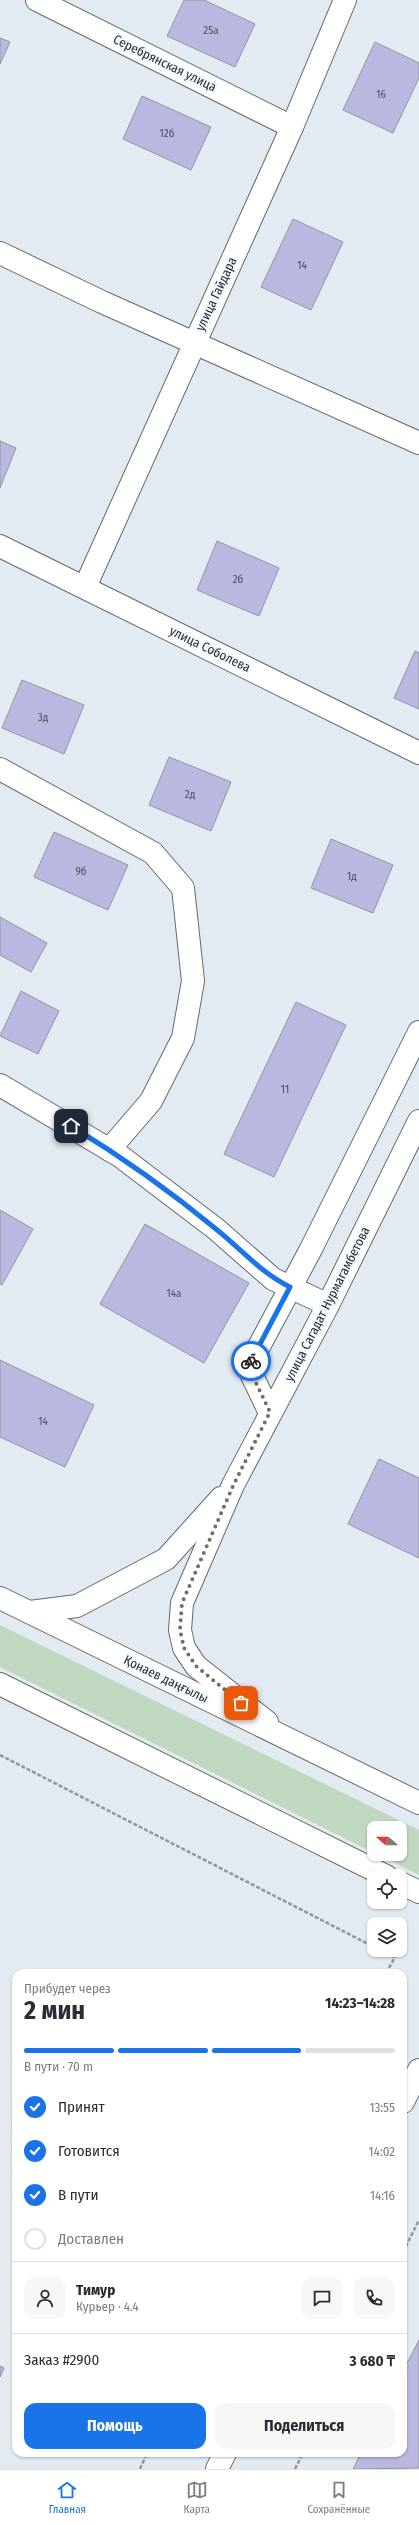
<!DOCTYPE html>
<html lang="ru">
<meta charset="utf-8">
<style>
body{margin:0;font-family:"Fira Sans Condensed",sans-serif;background:#f7f7f7;color:#2b2b33;height:100vh;display:flex;flex-direction:column;font-size:15px;white-space:nowrap}
*{box-sizing:border-box;margin:0}
p{font-size:13px;color:#7c7c81}
.icon{flex:none;width:22px;height:22px;fill:none;stroke:currentColor;stroke-width:2;stroke-linecap:round;stroke-linejoin:round}
.map{position:relative;flex:1;overflow:hidden}
.panel{position:absolute;left:12px;top:1969px;width:395px;height:488px;display:flex;flex-direction:column;background:#fff;border-radius:12px;box-shadow:0 1px 3px #0004}
.panel>*{flex:none}
.needle{width:26px;rotate:290deg}
.buttons{position:absolute;left:367px;top:1821px;display:grid;gap:8px}
.buttons a{display:grid;place-items:center;width:40px;height:40px;border-radius:8px;background:#fff;box-shadow:0 1px 3px #0004;font-size:20px}
.pin{position:absolute;display:grid;place-items:center;width:34px;height:34px;color:#fff;margin:-17px;border-radius:8px;box-shadow:0 2px 6px #0006}
.courier{position:absolute;display:grid;place-items:center;width:40px;height:40px;margin:-20px;border:3px solid #1a73e8;border-radius:50%;background:#fff;color:#222;box-shadow:0 1px 5px #0007}
.headline em{font-style:normal;font-weight:700}
.headline div{display:flex;flex-direction:column-reverse}
.headline{display:flex;align-items:center;justify-content:space-between;height:68px;padding:0 12px}
h1{font-size:26px;font-weight:700;line-height:30px}
.bar{display:grid;grid-template-columns:repeat(4,1fr);gap:6px 4px;align-content:center;height:48px;padding:0 12px}
.bar i{height:5px;border-radius:3px;background:#e1e1e2}
.bar .active{background:#1a73e8}
.bar p{grid-column:span 4}
.line{display:flex;align-items:center;gap:10px;padding:0 12px;border-top:1px solid #e1e1e2}
.line div{flex:1}
.round{display:grid;place-items:center;flex:none;width:42px;height:42px;border-radius:12px;background:#f7f7f7}
ol{padding:0 12px;list-style:none}
li{display:flex;align-items:center;gap:12px;height:44px}
li p{margin-inline-start:auto}
li .icon{padding:4px;border-radius:50%;background:#1a73e8;color:#fff;stroke-width:4}
li:last-child{color:#7c7c81}
li i{width:22px;height:22px;border:2px solid #e1e1e2;border-radius:50%}
.button{display:flex;gap:8px;margin-top:auto;padding:8px 12px}
.button a{flex:1;height:46px;border-radius:12px;background:#1a73e8;color:#fff;font-size:16px;font-weight:700;line-height:46px;text-align:center}
.button a+a{background:#f7f7f7;color:#2b2b33}
.dock{display:flex;justify-content:space-around;align-items:center;height:56px;border-top:1px solid #e1e1e2;background:#fff;font-size:11px;color:#7c7c81}
.dock a{display:grid;justify-items:center;gap:2px}
.dock .active{color:#1a73e8}
.map>svg:first-child{display:block}
</style>
<div class="map">
<svg width="419" height="2469" viewBox="0 0 419 2469">
<rect width="100%" height="100%" fill="#e3ebf2"/>
<path fill="#c0d8c0" d="M0,1625L419,1830V1875L377,1854H400V1828H374V1853L0,1667Z"/>
<g fill="#b8b8e1" stroke="#94949d">
<path d="M184,0H204L255,24L235,67L167,36Z"/>
<path d="M0,38L10,42L0,64Z"/>
<path d="M375,42L419,63V78L393,133L343,110Z"/>
<path d="M142,96L211,127L191,170L123,139Z"/>
<path d="M293,219L343,242L311,310L261,287Z"/>
<path d="M0,441L16,448L0,488Z"/>
<path d="M217,541L279,568L259,616L197,590Z"/>
<path d="M415,651L419,653V709L394,698Z"/>
<path d="M22,680L84,705L64,754L2,728Z"/>
<path d="M169,757L231,782L211,831L149,805Z"/>
<path d="M54,832L128,865L108,910L34,877Z"/>
<path d="M331,839L393,865L373,913L311,888Z"/>
<path d="M0,917L47,943L31,972L0,955Z"/>
<path d="M21,991L59,1011L38,1054L0,1036Z"/>
<path d="M296,1002L346,1025L274,1177L224,1154Z"/>
<path d="M0,1210L33,1229L2,1285L0,1284Z"/>
<path d="M145,1224L249,1283L204,1363L100,1304Z"/>
<path d="M0,1360L94,1405L65,1467L0,1437Z"/>
<path d="M379,1459L419,1478V1558L348,1524Z"/>
<path d="M419,2340V2468L353,2469L361,2453H403V2371Z"/>
<path d="M0,2366L4,2368L0,2377Z"/>
</g>
<g fill="none" stroke-linecap="round" stroke-linejoin="round">
<g stroke="#626a70" stroke-width="24">
<g id="street">
<path d="M37,0L292,127"/>
<path d="M0,253L102,302L419,443"/>
<path d="M0,546L419,753"/>
<path d="M85,587L292,127L345,0"/>
<path d="M0,769L153,853L183,888L193,981L183,1038L151,1101L109,1150"/>
<path d="M0,1085L120,1156L216,1229L273,1279L328,1305"/>
<path d="M270,1413L248,1367L311,1249L419,1032"/>
<path d="M30,1612L77,1606L166,1559L221,1498"/>
<path d="M267,1722L196,1666L184,1648L180,1630L182,1603L233,1485L328,1305L419,1121"/>
</g>
</g>
<g stroke="#626a70" stroke-width="24">
<g id="secondary">
<path d="M0,1598L419,1803"/>
<path d="M0,1684L386,1876"/>
<path d="M400,1883L419,1892"/>
<path d="M403,2102L419,2070"/>
<path d="M217,2469L225,2453"/>
</g>
</g>
<g stroke="#91969c" stroke-width="2.5" stroke-dasharray="4 2" stroke-linecap="butt">
<path d="M0,1755L374,1947"/>
<path d="M400,1947L405,1939"/>
<path d="M380,1950L394,1957"/>
<path d="M386,1973L399,1950"/>
<path d="M403,2252L419,2220"/>
<path d="M140,2469L147,2453"/>
<path d="M295,2469L303,2453"/>
</g>
<use href="#street" stroke="#fff" stroke-width="22"/>
<use href="#secondary" stroke="#fff" stroke-width="22"/>
</g>
<g fill="none" stroke-linecap="round" stroke-linejoin="round">
<path stroke="#6b7075" stroke-width="4" stroke-dasharray="0 7.2" d="M241,1703L196,1666L184,1648L180,1630L182,1603L233,1486L270,1412L248,1366L251,1361"/>
<path stroke="#1a73e8" stroke-width="5" d="M71,1126C122,1157 170,1191 216,1229C241,1249 261,1273 290,1287L251,1361"/>
</g>
<g text-anchor="middle" dominant-baseline="central" stroke-width="4" stroke-linejoin="round" paint-order="stroke">
<g font-size="11" fill="#4e505d">
<text x="211" y="30">25а</text>
<text x="381" y="94">16</text>
<text x="167" y="133">12б</text>
<text x="302" y="265">14</text>
<text x="238" y="579">2б</text>
<text x="43" y="717">3д</text>
<text x="190" y="794">2д</text>
<text x="81" y="871">9б</text>
<text x="352" y="876">1д</text>
<text x="285" y="1089">11</text>
<text x="174" y="1293">14а</text>
<text x="43" y="1421">14</text>
</g>
<g font-size="13" fill="#2b2e31" stroke="#f1f8fe">
<text transform="translate(165 63) rotate(26)">Серебрянская улица</text>
<text transform="translate(216 294) rotate(-65)">улица Гайдара</text>
<text transform="translate(210 649) rotate(26)">улица Соболева</text>
<text transform="translate(327 1304) rotate(-63)">улица Сагадат Нурмагамбетова</text>
<text transform="translate(166 1679) rotate(26)">Қонаев даңғылы</text>
</g>
</g>
</svg>
<div class="buttons">
<a><svg class="needle" viewBox="-14 -14 28 28"><path d="M0-13l5 13h-10z" fill="#e53935"/><path d="M0 13l5-13h-10z" fill="#7c7c81"/></svg></a>
<a><svg class="icon" aria-label="locate" viewBox="0 0 24 24"><circle cx="12" cy="12" r="6"/><path d="M12 2v4M12 18v4M2 12h4M18 12h4"/></svg></a>
<a><svg class="icon" aria-label="layers" viewBox="0 0 24 24"><path d="M12 4l9 5-9 5-9-5zM3 14l9 5 9-5"/></svg></a>
</div>
<div class="pin" style="left:241px;top:1703px;background:#ea580c"><svg class="icon" aria-label="bag" viewBox="0 0 24 24"><path d="M5 8h14l-1 12H6zM9 8a3 3 0 0 1 6 0"/></svg></div>
<div class="pin" style="left:71px;top:1126px;background:#1f2937"><svg class="icon" aria-label="home" viewBox="0 0 24 24"><path d="M3 11l9-7 9 7M6 9v11h12V9"/></svg></div>
<div class="courier" style="left:251px;top:1361px"><svg class="icon" aria-label="bike" viewBox="0 0 24 24"><circle cx="6" cy="16" r="4"/><circle cx="18" cy="16" r="4"/><path d="M6 16l4-8h5l3 8M10 8l3 8H6M13 5h3"/></svg></div>
<section class="panel">
<div class="headline"><div><h1>2 мин</h1><p>Прибудет через</p></div><em>14:23–14:28</em></div>
<div class="bar"><i class="active"></i><i class="active"></i><i class="active"></i><i></i><p>В пути · 70 m</p></div>
<ol>
<li><svg class="icon" aria-label="check" viewBox="0 0 24 24"><path d="M5 12l5 5 9-10"/></svg>Принят<p>13:55</p></li>
<li><svg class="icon" aria-label="check" viewBox="0 0 24 24"><path d="M5 12l5 5 9-10"/></svg>Готовится<p>14:02</p></li>
<li><svg class="icon" aria-label="check" viewBox="0 0 24 24"><path d="M5 12l5 5 9-10"/></svg>В пути<p>14:16</p></li>
<li><i></i>Доставлен</li>
</ol>
<div class="line" style="height:72px"><a class="round"><svg class="icon" aria-label="person" viewBox="0 0 24 24"><circle cx="12" cy="8" r="4"/><path d="M4 21q1-7 8-7t8 7"/></svg></a><div><b>Тимур</b><p>Курьер · 4.4</p></div><a class="round"><svg class="icon" aria-label="chat" viewBox="0 0 24 24"><path d="M4 5h16v11H9l-5 4z"/></svg></a><a class="round"><svg class="icon" aria-label="phone" viewBox="0 0 24 24"><path d="M5 4h4l2 5-3 2q2 4 5 5l2-3 5 2v4C11 20 4 13 5 4z"/></svg></a></div>
<div class="line" style="height:52px"><div>Заказ #2900</div><b>3 680 ₸</b></div>
<div class="button"><a>Помощь</a><a>Поделиться</a></div>
</section>
</div>
<nav class="dock">
<a class="active"><svg class="icon" aria-label="home" viewBox="0 0 24 24"><path d="M3 11l9-7 9 7M6 9v11h12V9"/></svg>Главная</a>
<a><svg class="icon" aria-label="map" viewBox="0 0 24 24"><path d="M3 6l6-2 6 2 6-2v14l-6 2-6-2-6 2zM9 4v14M15 6v14"/></svg>Карта</a>
<a><svg class="icon" aria-label="saved" viewBox="0 0 24 24"><path d="M7 4h10v16l-5-4-5 4z"/></svg>Сохранённые</a>
</nav>
